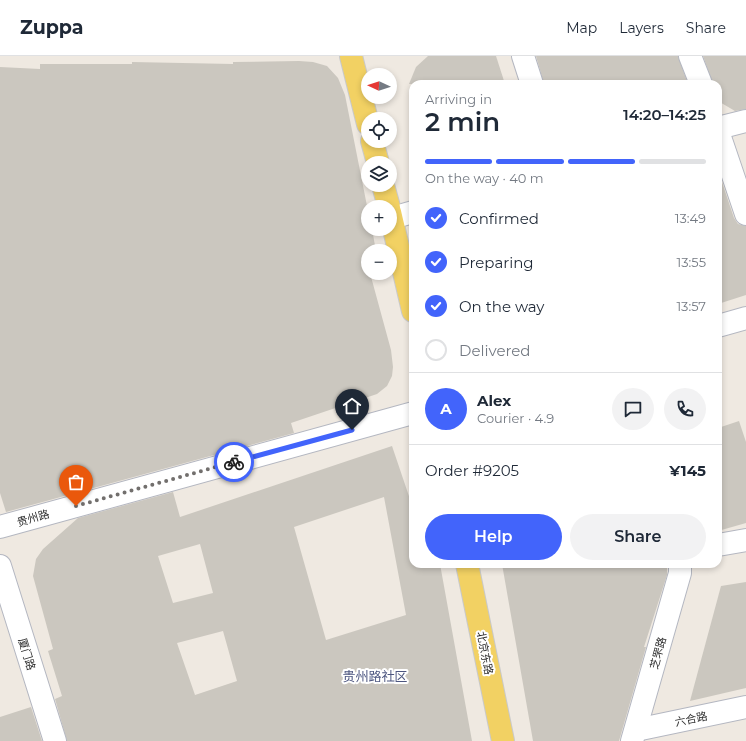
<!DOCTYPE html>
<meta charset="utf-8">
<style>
body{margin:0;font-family:Montserrat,"Noto Sans SC",sans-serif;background:#f2f2f3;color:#1f2937;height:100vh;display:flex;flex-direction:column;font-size:15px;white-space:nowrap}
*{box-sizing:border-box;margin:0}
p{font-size:13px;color:#747a83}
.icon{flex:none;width:22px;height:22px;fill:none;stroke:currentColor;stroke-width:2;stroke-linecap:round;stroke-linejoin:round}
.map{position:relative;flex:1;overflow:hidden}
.panel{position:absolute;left:409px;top:24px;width:313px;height:488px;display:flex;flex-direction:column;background:#fff;border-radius:12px;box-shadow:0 2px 6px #0003}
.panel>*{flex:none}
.needle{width:26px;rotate:273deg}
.fabs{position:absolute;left:361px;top:12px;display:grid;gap:8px}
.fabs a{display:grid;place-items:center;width:36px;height:36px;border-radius:50%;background:#fff;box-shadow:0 2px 6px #0003;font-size:20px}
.pin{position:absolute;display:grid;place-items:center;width:34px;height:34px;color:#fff;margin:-41px -17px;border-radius:50% 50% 50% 0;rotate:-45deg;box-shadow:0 0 4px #0007}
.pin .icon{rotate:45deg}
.courier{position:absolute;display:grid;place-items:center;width:40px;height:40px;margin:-20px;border:3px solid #4264fb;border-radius:50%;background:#fff;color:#222;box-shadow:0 1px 5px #0007}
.headline em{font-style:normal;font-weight:600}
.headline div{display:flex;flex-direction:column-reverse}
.headline{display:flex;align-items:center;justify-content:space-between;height:68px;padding:0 16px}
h1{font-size:26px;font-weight:600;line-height:30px}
.bar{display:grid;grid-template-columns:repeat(4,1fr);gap:6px 4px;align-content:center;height:48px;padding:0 16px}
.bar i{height:5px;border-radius:3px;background:#e0e1e3}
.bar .selected{background:#4264fb}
.bar p{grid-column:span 4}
.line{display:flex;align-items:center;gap:10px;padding:0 16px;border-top:1px solid #e0e1e3}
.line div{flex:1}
.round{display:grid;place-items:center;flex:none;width:42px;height:42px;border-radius:21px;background:#f2f2f3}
ol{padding:0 16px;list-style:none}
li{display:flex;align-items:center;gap:12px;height:44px}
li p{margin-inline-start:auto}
li .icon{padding:4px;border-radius:50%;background:#4264fb;color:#fff;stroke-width:4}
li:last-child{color:#747a83}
li i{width:22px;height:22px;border:2px solid #e0e1e3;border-radius:50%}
.primary-button{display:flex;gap:8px;margin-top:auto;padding:8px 16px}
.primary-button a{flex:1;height:46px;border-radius:24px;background:#4264fb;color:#fff;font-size:16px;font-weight:600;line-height:46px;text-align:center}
.primary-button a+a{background:#f2f2f3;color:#1f2937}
header{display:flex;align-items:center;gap:24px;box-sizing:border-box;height:56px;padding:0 20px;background:#fff;border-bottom:1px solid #e0e1e3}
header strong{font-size:19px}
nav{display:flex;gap:22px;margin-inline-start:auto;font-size:14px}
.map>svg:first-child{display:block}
</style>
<header>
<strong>Zuppa</strong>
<nav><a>Map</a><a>Layers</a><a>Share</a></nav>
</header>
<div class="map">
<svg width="746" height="685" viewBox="0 0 746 685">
<rect width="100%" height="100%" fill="#efe9e1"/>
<g fill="#cbc7bf" fill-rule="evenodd">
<path d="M428,0H496L505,28H409L416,11Z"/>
<path d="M536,0H678L688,28H544Z"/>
<path d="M703,0H746V53L735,55L718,45V28H713Z"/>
<path d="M299,5L313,6L327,10L338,22L345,39L368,155V173H372L376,195H364L368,209V217H370L391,294L393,311L392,320L387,330L377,338L291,367L294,377L6,456L0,437V11L40,13V8H132V6L233,8V6Z"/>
<path d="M722,126L734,162L738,168L746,170V239L718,248V128Z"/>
<path d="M739,365L746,386V467L718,475V372Z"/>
<path d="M392,390L413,452V508H440L472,685H67L55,643L62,640L48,595L53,593L33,520L36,503L43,493L78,462L173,436L180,461ZM384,441L406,559L326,584L294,471ZM200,488L213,537L173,547L158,500ZM223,575L237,625L195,639L177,587Z"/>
<path d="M502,508H667V519L644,591H646L619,685H533Z"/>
<path d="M746,526V632L690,645L721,530Z"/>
<path d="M31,651L42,685H0V661Z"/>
</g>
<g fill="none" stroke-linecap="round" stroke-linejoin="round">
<g stroke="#b4b7c1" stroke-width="24">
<g id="minor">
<path d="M523,0L532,28"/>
<path d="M690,0L701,28"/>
<path d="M718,72L746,65"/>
<path d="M718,75L746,158"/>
<path d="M392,162L413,156"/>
<path d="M718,270L746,262"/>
<path d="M0,471L413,357"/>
<path d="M718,489L746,484"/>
<path d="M0,510L55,685"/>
<path d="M636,674L746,651"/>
<path d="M632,685L680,517V508"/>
</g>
</g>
<g stroke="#c9c9c9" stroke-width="24">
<g id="major">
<path d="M351,0L368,68"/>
<path d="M372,85L378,107"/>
<path d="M383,129L389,151"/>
<path d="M390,156L413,255"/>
<path d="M467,508L503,685"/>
</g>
</g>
<use href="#minor" stroke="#fff" stroke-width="22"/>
<use href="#major" stroke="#f2d163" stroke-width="22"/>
</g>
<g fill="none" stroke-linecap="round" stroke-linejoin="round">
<path stroke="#726f6d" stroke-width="4" stroke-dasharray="0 7.2" d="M76,450L234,406"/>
<path stroke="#4264fb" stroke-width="5" d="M234,406L352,374"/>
</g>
<g text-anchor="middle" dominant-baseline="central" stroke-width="4" stroke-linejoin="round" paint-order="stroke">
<g font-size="11" fill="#2e2e2e" stroke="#fff">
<text transform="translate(33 462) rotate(-16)">贵州路</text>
<text transform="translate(485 597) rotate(79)">北京东路</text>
<text transform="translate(658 597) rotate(-75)">芝罘路</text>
<text transform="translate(27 598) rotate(73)">厦门路</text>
<text transform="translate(691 663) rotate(-12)">六合路</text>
</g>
<g font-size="13" fill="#4d5680" stroke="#fff">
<text x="375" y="620">贵州路社区</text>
</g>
</g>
</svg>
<div class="fabs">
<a><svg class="needle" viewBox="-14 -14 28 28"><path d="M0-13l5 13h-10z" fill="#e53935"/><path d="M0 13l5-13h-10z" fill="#747a83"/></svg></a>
<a><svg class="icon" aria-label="locate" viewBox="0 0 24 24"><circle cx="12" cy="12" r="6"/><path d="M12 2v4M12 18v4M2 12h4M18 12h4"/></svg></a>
<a><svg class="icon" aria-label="layers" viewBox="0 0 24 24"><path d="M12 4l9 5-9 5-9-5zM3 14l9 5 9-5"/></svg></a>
<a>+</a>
<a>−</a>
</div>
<div class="pin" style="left:76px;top:450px;background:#ea580c"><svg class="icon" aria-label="bag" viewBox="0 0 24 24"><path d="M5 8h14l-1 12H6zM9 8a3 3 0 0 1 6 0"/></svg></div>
<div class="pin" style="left:352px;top:374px;background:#1f2937"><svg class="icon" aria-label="home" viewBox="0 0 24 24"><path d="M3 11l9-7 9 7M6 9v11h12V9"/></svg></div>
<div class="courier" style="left:234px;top:406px"><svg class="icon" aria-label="bike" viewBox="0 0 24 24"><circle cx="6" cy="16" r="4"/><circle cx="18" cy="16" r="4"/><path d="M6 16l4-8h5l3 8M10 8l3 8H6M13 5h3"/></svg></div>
<section class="panel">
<div class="headline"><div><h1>2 min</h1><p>Arriving in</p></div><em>14:20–14:25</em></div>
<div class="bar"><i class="selected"></i><i class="selected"></i><i class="selected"></i><i></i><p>On the way · 40 m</p></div>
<ol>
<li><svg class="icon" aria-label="check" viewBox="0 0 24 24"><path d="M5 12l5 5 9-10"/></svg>Confirmed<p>13:49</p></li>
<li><svg class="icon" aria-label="check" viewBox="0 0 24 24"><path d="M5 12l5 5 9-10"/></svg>Preparing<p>13:55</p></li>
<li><svg class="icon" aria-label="check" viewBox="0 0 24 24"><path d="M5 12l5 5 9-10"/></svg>On the way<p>13:57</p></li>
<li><i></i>Delivered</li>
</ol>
<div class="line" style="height:72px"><b class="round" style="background:#4264fb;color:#fff">A</b><div><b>Alex</b><p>Courier · 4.9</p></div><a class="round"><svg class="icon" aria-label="chat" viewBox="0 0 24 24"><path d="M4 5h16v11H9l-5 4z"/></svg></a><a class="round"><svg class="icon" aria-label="phone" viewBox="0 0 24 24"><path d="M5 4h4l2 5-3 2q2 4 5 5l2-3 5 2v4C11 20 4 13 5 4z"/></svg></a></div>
<div class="line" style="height:52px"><div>Order #9205</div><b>¥145</b></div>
<div class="primary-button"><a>Help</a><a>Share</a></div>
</section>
</div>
